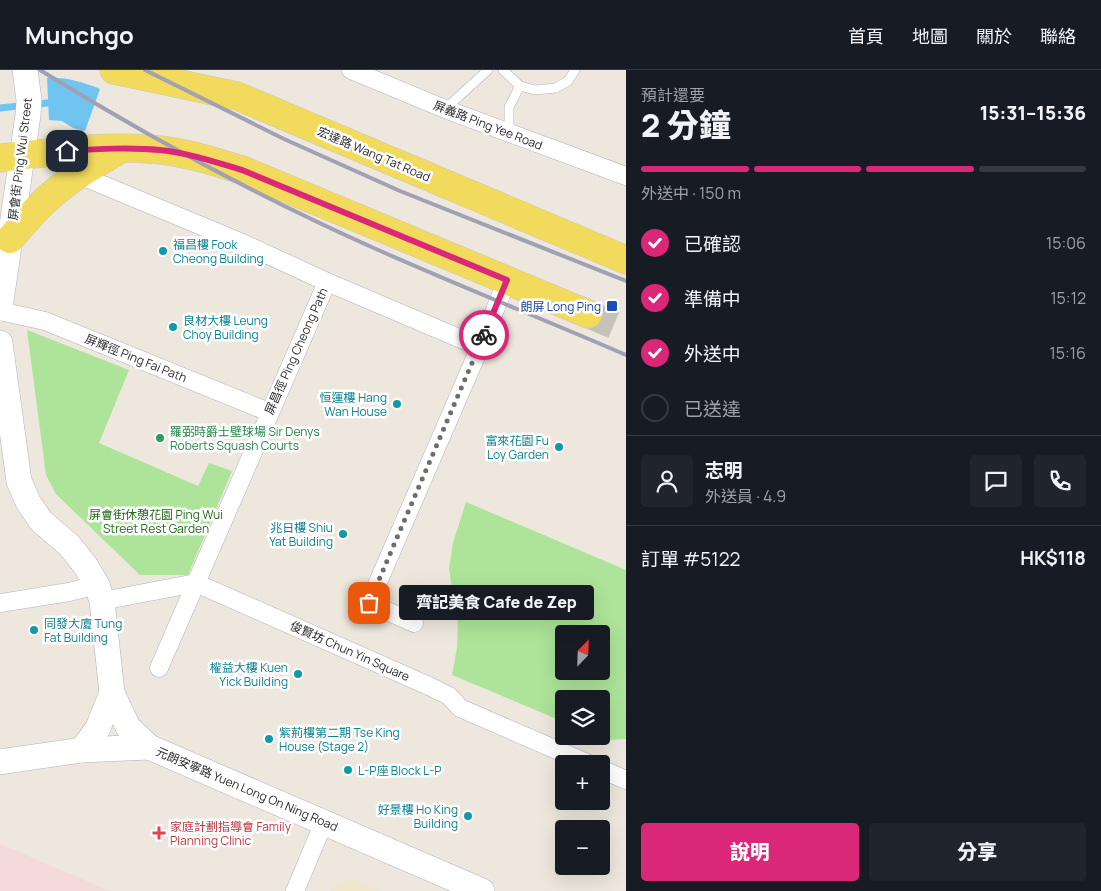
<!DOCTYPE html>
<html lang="zh-TW">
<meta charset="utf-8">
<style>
body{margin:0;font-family:Manrope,"Noto Sans TC",sans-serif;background:#20242c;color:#f1f3f6;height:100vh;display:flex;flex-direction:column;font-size:19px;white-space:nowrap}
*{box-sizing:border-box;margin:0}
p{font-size:16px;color:#9ea1a6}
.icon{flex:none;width:28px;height:28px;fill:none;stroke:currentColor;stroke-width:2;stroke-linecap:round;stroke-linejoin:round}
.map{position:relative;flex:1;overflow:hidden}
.details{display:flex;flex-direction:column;background:#171b24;width:475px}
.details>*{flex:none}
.needle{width:32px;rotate:23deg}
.buttons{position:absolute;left:555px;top:555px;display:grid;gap:10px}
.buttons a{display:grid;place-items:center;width:55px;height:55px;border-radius:5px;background:#171b24;box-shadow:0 5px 20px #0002;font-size:25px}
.pin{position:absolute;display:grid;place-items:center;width:42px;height:42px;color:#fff;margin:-21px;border-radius:10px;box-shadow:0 2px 8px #0006}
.courier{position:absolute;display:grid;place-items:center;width:50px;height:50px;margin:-25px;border:4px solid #db2777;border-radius:50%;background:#fff;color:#222;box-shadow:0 1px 6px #0007}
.bubble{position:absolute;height:35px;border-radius:5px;background:#171b24;box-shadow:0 5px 20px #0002;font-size:16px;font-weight:800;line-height:35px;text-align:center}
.head em{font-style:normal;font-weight:800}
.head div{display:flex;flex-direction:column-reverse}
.head{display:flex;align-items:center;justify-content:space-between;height:85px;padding:0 15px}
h1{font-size:32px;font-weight:800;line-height:38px}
.bar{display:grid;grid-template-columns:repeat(4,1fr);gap:8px 5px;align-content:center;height:60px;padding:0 15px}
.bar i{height:6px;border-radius:4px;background:#363941}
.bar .active{background:#db2777}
.bar p{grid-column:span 4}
.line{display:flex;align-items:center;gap:12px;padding:0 15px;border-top:1px solid #363941}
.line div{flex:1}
.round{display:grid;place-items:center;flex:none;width:52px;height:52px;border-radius:5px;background:#20242c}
ol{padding:0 15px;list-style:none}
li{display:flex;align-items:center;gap:15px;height:55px}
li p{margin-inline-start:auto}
li .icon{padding:5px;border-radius:50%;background:#db2777;color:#fff;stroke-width:4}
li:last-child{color:#9ea1a6}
li i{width:28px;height:28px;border:2px solid #363941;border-radius:50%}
.cta{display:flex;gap:10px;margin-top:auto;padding:10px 15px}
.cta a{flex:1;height:58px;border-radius:5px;background:#db2777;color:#fff;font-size:20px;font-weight:800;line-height:58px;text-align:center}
.cta a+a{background:#20242c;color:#f1f3f6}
header{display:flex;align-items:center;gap:30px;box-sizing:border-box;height:70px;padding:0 25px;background:#171b24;border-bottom:1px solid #363941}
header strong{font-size:24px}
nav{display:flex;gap:28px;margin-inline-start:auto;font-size:18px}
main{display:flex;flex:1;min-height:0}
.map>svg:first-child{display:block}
</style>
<header>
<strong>Munchgo</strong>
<nav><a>首頁</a><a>地圖</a><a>關於</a><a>聯絡</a></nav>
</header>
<main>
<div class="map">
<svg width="626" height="821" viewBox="0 0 626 821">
<rect width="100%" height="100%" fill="#ede7dd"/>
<path fill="#efe6cc" d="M353,809L381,821H330L334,815Z"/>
<path fill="#f4dbda" d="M0,774L110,821H0Z"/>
<g fill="#ade499" fill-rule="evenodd">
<path d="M27,260L129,300L99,373L198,416L209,393L232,401L188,505H140L56,424L46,405Z"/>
<path d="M466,432L626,500V669L606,670L598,666H601V629H564V652L452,605L457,578L458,554L449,499L453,473ZM564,564H601V601H564Z"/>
</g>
<path fill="#6fc5f0" d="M47,8C65,7 83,12 100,19L85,61L73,58L62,51L49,50Z"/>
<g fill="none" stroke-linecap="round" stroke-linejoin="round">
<path stroke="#6fc5f0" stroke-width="7" d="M0,38L57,32"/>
<path stroke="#c6c1b9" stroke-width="28" stroke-dasharray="28 14" stroke-linecap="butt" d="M588,244L626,260"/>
<g stroke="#b1b2bf" stroke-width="10">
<g id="lane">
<path d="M503,0L520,16L535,20L556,18L568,11L575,0"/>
<path d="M445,39L488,0"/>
<path d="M514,61L509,56V37L520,16"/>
</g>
</g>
<g stroke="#b1b2bf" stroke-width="19">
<g id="street">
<path d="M351,0L445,39L626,106"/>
<path d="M79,105L240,172L327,212L480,277"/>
<path d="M0,241L45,251L269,342"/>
<path d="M102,531L196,513L431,617L449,626L460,638L589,694"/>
<path d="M0,533L69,522L97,515"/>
<path d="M414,553L369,533L480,277L507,210"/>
<path d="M159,598L327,212"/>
<path d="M601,699L626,710"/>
<path d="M295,821L324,752"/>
</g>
</g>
<g stroke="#b1b2bf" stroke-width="26">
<g id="secondary">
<path d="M0,238L28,45L29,30L25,0"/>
<path d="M0,273L19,411L28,432L41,451L69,475L85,495L97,515L102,531L112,623L128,657L149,677"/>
<path d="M82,680L98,658L112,623"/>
<path d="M0,692L82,680L149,677L482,821"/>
</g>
</g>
<g stroke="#c8c8c8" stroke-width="29">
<g id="primary">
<path d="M114,0L237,26L626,190"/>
<path d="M0,88C53,82 107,74 160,80C188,83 216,92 242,100L588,244"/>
<path d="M10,169C28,148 45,128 68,112C84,100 103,90 120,79"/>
</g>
</g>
<use href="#lane" stroke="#fff" stroke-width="9"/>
<use href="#street" stroke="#fff" stroke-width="18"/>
<use href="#secondary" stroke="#fff" stroke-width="25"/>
<use href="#primary" stroke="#f2da5d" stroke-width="28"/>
<g stroke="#a0a1b5" stroke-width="4">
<path d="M40,0C147,66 261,128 376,179C459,216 543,249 626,285"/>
<path d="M145,0L284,69L400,121L626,211"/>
</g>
</g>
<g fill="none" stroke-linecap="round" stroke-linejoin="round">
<path stroke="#6f6d69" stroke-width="5" stroke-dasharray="0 9" d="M369,533L484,265"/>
<path stroke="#db2777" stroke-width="6" d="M67,81C98,79 129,77 160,80C188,83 215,92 242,100L507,210L484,265"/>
</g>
<g fill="#0f9aa8" stroke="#fff" stroke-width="2">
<circle cx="163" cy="181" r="5"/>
<circle cx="173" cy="257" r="5"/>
<circle cx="397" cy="334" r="5"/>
<circle cx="559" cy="377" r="5"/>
<circle cx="343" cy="464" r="5"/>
<circle cx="34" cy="560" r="5"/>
<circle cx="298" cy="604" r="5"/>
<circle cx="269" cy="669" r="5"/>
<circle cx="348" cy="700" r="5"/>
<circle cx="468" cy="746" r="5"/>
</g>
<rect fill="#1a4fb4" stroke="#fff" stroke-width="2" x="606" y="230" width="12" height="12" rx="2.5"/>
<circle fill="#2e9e5b" stroke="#fff" stroke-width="2" cx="160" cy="368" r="5"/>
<path fill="#e0444e" stroke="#fff" stroke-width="2" d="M156.5 755.5h5v5h5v5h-5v5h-5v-5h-5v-5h5z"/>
<g text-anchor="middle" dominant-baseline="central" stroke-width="5" stroke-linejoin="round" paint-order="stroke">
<g font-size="12" fill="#2b2b2b" stroke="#fff">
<text transform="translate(488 55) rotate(21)">屏義路 Ping Yee Road</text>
<text transform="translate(374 84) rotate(23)">宏達路 Wang Tat Road</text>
<text transform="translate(20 89) rotate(-83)">屏會街 Ping Wui Street</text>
<text transform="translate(296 281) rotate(-66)">屏昌徑 Ping Cheong Path</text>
<text transform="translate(136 288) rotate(22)">屏輝徑 Ping Fai Path</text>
<text transform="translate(350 581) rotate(24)">俊賢坊 Chun Yin Square</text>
<text transform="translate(247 719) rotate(23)">元朗安寧路 Yuen Long On Ning Road</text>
</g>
<g font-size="12" fill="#0d838f" stroke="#fff" text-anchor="start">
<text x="173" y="174">福昌樓 Fook<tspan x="173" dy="14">Cheong Building</tspan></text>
<text x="183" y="250">良材大樓 Leung<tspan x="183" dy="14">Choy Building</tspan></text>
<text x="387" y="327" text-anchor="end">恒運樓 Hang<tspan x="387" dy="14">Wan House</tspan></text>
<text x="549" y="370" text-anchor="end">富來花園 Fu<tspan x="549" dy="14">Loy Garden</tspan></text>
<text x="333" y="457" text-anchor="end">兆日樓 Shiu<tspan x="333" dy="14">Yat Building</tspan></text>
<text x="44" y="553">同發大廈 Tung<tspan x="44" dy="14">Fat Building</tspan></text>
<text x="288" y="597" text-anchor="end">權益大樓 Kuen<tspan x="288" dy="14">Yick Building</tspan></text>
<text x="279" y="662">紫荊樓第二期 Tse King<tspan x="279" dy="14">House (Stage 2)</tspan></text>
<text x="358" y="700">L-P座 Block L-P</text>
<text x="458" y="739" text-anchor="end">好景樓 Ho King<tspan x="458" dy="14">Building</tspan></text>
</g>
<g font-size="12" fill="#164399" stroke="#fff" text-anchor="end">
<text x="601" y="236">朗屏 Long Ping</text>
</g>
<g font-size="12" fill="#27864d" stroke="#fff" text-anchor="start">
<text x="170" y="361">羅弼時爵士壁球場 Sir Denys<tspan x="170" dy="14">Roberts Squash Courts</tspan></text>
</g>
<g font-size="12" fill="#256a19" stroke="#fff">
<text x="156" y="444">屏會街休憩花園 Ping Wui<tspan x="156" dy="14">Street Rest Garden</tspan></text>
</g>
<g font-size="12" fill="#be3a42" stroke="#fff" text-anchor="start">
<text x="170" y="756">家庭計劃指導會 Family<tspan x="170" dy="14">Planning Clinic</tspan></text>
</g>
</g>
</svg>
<div class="buttons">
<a><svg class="needle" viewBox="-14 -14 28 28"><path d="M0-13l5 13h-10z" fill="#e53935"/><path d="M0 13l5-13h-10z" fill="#9ea1a6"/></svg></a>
<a><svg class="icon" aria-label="layers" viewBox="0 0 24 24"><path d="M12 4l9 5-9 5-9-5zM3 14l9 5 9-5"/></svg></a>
<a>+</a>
<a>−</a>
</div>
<div class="pin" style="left:369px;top:533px;background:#ea580c"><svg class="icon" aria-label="bag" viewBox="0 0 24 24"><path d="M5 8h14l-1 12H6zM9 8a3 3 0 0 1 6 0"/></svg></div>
<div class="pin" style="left:67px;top:81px;background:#1f2937"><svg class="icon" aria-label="home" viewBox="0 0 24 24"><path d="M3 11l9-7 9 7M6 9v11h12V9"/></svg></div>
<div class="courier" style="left:484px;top:265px"><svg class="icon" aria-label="bike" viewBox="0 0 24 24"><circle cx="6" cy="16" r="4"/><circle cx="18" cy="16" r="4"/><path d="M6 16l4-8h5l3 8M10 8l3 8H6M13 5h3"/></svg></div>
<div class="bubble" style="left:399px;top:515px;width:195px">齊記美食 Cafe de Zep</div>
</div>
<section class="details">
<div class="head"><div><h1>2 分鐘</h1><p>預計還要</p></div><em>15:31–15:36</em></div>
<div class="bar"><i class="active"></i><i class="active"></i><i class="active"></i><i></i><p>外送中 · 150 m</p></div>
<ol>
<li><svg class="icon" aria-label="check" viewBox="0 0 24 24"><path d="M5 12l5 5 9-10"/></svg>已確認<p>15:06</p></li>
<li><svg class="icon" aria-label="check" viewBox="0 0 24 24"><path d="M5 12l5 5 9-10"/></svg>準備中<p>15:12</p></li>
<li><svg class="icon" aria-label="check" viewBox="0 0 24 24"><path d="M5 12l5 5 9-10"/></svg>外送中<p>15:16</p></li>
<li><i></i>已送達</li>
</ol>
<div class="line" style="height:90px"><a class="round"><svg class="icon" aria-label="person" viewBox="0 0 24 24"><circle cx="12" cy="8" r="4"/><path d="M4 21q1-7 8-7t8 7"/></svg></a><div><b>志明</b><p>外送員 · 4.9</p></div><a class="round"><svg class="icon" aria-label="chat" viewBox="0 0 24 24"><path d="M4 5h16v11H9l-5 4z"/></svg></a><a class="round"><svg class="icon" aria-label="phone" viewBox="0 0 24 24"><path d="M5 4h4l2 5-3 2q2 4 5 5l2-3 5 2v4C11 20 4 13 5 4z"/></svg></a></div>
<div class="line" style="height:65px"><div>訂單 #5122</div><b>HK$118</b></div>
<div class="cta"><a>說明</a><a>分享</a></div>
</section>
</main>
